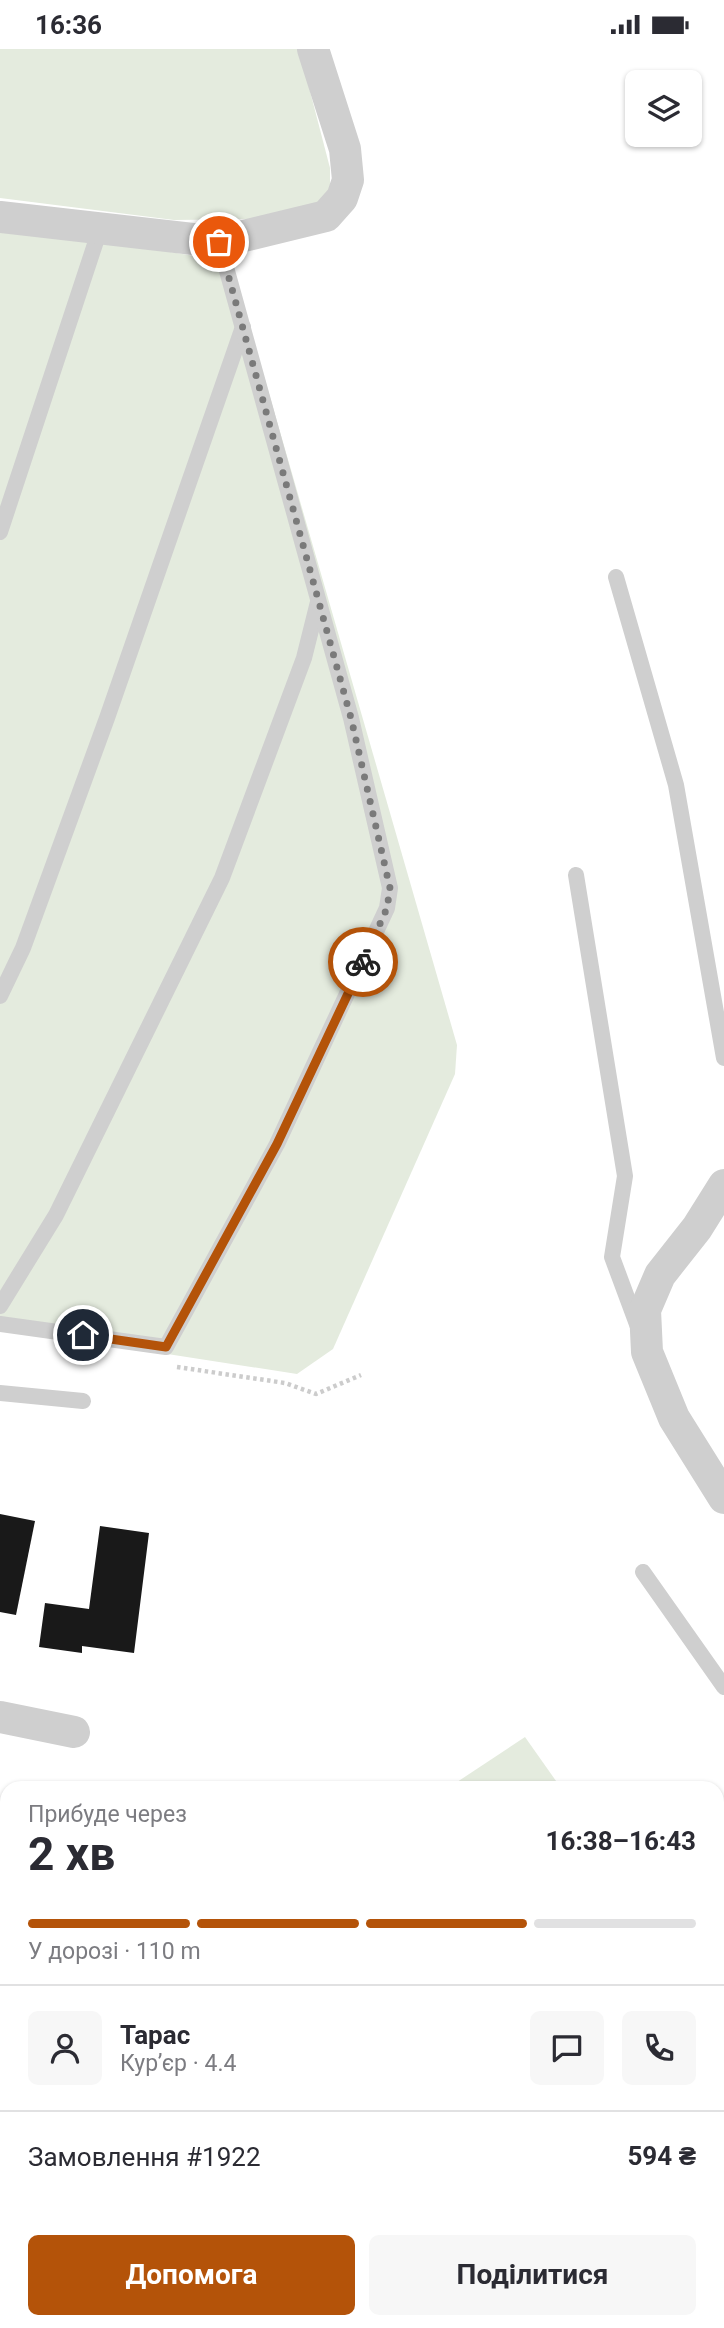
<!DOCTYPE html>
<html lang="uk">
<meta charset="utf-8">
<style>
body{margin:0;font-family:Roboto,sans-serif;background:#f7f7f7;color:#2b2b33;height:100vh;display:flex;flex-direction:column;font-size:26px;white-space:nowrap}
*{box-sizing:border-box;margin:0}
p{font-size:23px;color:#7c7c81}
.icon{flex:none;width:38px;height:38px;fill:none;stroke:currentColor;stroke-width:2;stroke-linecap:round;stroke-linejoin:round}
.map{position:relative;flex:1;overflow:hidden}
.details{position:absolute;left:0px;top:1732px;width:724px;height:548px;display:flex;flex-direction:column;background:#fff;border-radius:21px 21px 0 0;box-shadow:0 2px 5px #0004}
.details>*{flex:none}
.controls{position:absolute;left:625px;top:21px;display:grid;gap:14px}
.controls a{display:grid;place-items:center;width:77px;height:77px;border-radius:10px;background:#fff;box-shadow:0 2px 5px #0004;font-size:35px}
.pin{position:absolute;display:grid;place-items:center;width:60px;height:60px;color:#fff;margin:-30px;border:4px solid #fff;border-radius:50%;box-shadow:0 2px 7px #0007}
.courier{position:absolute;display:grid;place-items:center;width:70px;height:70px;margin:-35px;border:5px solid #b45309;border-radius:50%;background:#fff;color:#222;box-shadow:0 2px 9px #0007}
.overview em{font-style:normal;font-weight:700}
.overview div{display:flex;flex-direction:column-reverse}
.overview{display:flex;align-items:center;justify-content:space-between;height:119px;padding:0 28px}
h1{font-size:46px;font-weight:700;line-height:52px}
.bar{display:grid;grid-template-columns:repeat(4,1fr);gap:10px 7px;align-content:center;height:84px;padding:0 28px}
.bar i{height:9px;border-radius:5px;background:#e1e1e2}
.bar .current{background:#b45309}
.bar p{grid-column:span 4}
.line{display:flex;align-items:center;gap:18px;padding:0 28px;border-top:2px solid #e1e1e2}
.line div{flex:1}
.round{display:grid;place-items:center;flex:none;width:74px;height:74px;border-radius:10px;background:#f7f7f7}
.primary-button{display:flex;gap:14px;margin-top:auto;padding:14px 28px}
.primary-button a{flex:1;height:80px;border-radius:10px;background:#b45309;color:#fff;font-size:28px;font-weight:700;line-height:80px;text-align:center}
.primary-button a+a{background:#f7f7f7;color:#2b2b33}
.status{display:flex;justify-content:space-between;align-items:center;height:49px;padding:0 35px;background:#fff;direction:ltr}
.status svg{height:19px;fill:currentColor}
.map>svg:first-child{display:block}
</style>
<div class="status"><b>16:36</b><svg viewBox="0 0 49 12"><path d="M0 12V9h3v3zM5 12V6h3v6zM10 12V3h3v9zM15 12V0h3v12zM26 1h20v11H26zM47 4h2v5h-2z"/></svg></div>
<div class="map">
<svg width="724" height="2279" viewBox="0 0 724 2279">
<rect width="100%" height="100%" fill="#fff"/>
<g fill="#e4ebde">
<path d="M0,0H299L330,119V137L325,153L257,170L174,171L0,149Z"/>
<path d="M0,180L73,187L231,213L457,996L455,1025L333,1300L297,1325L0,1279Z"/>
<path d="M525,1688L561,1739H448Z"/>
</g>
<g fill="#191919">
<path d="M0,1465L35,1472L16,1566L0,1563Z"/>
<path d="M100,1477L149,1484L134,1604L82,1597V1604L39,1598L45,1554L89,1560Z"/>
<path d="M724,1937V2188L718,2192V1941Z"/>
<path d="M173,2273H282L285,2279H177Z"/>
<path d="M380,2273H506L501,2279H384Z"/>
<path d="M525,2273H594L598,2279H528Z"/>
</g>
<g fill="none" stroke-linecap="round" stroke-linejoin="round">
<path stroke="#ccc" stroke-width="4.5" stroke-dasharray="3.5 3.5" stroke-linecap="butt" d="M177,1318L285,1334L316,1345L361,1326"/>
<g stroke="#cfcfcf" stroke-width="16">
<path d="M0,483L101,177"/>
<path d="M616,528L676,736L724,1009"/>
<path d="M576,826L625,1127L612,1208L638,1278"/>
<path d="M0,947L23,899L107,669L243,278"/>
<path d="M0,1257L56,1166L222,829L304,609L318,553"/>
<path d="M0,1275L166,1298L277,1095L387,859L390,839L351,669L219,193"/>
<path d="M0,1344L83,1352"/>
<path d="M643,1523L724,1638"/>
</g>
<g stroke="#cfcfcf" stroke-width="32">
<path d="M0,168L219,193L326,167L342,149L348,131L345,100L313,0"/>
<path d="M724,1136L697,1179L660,1226L645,1261L647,1303L674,1369L724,1449"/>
<path d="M0,1668L74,1683"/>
<path d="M718,1880L724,1876"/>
<path d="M718,2231L724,2227"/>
<path d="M133,2279L135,2273"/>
<path d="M649,2279L648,2277L653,2273"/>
</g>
</g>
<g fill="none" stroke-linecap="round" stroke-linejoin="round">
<path stroke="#7a7a7a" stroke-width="7" stroke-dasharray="0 12.6" d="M219,193L351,669L390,839L387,859L363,913"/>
<path stroke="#b45309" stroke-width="9" d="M83,1286L166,1298L277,1095L363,913"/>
</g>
</svg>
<div class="controls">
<a><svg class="icon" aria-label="layers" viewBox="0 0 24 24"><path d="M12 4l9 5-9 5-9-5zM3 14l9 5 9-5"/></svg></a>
</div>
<div class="pin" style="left:219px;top:193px;background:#ea580c"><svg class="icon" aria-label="bag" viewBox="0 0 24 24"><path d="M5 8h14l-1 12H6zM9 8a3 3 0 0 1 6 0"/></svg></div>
<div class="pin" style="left:83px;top:1286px;background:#1f2937"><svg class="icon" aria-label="home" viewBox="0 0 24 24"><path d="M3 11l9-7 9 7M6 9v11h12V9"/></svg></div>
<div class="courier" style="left:363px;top:913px"><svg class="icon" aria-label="bike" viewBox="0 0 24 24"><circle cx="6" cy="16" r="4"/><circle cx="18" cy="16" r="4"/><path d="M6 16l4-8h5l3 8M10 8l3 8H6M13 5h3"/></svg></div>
<section class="details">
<div class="overview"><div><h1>2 хв</h1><p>Прибуде через</p></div><em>16:38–16:43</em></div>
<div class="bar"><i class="current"></i><i class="current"></i><i class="current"></i><i></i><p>У дорозі · 110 m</p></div>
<div class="line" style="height:126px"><a class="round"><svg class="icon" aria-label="person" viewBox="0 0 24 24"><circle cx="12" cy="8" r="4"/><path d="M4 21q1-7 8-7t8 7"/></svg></a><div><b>Тарас</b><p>Кур’єр · 4.4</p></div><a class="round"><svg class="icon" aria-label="chat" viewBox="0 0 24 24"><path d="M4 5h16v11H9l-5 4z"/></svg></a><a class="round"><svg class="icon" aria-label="phone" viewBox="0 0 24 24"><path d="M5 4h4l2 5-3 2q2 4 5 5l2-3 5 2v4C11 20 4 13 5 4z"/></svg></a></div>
<div class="line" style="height:91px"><div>Замовлення #1922</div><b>594 ₴</b></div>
<div class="primary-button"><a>Допомога</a><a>Поділитися</a></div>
</section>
</div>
